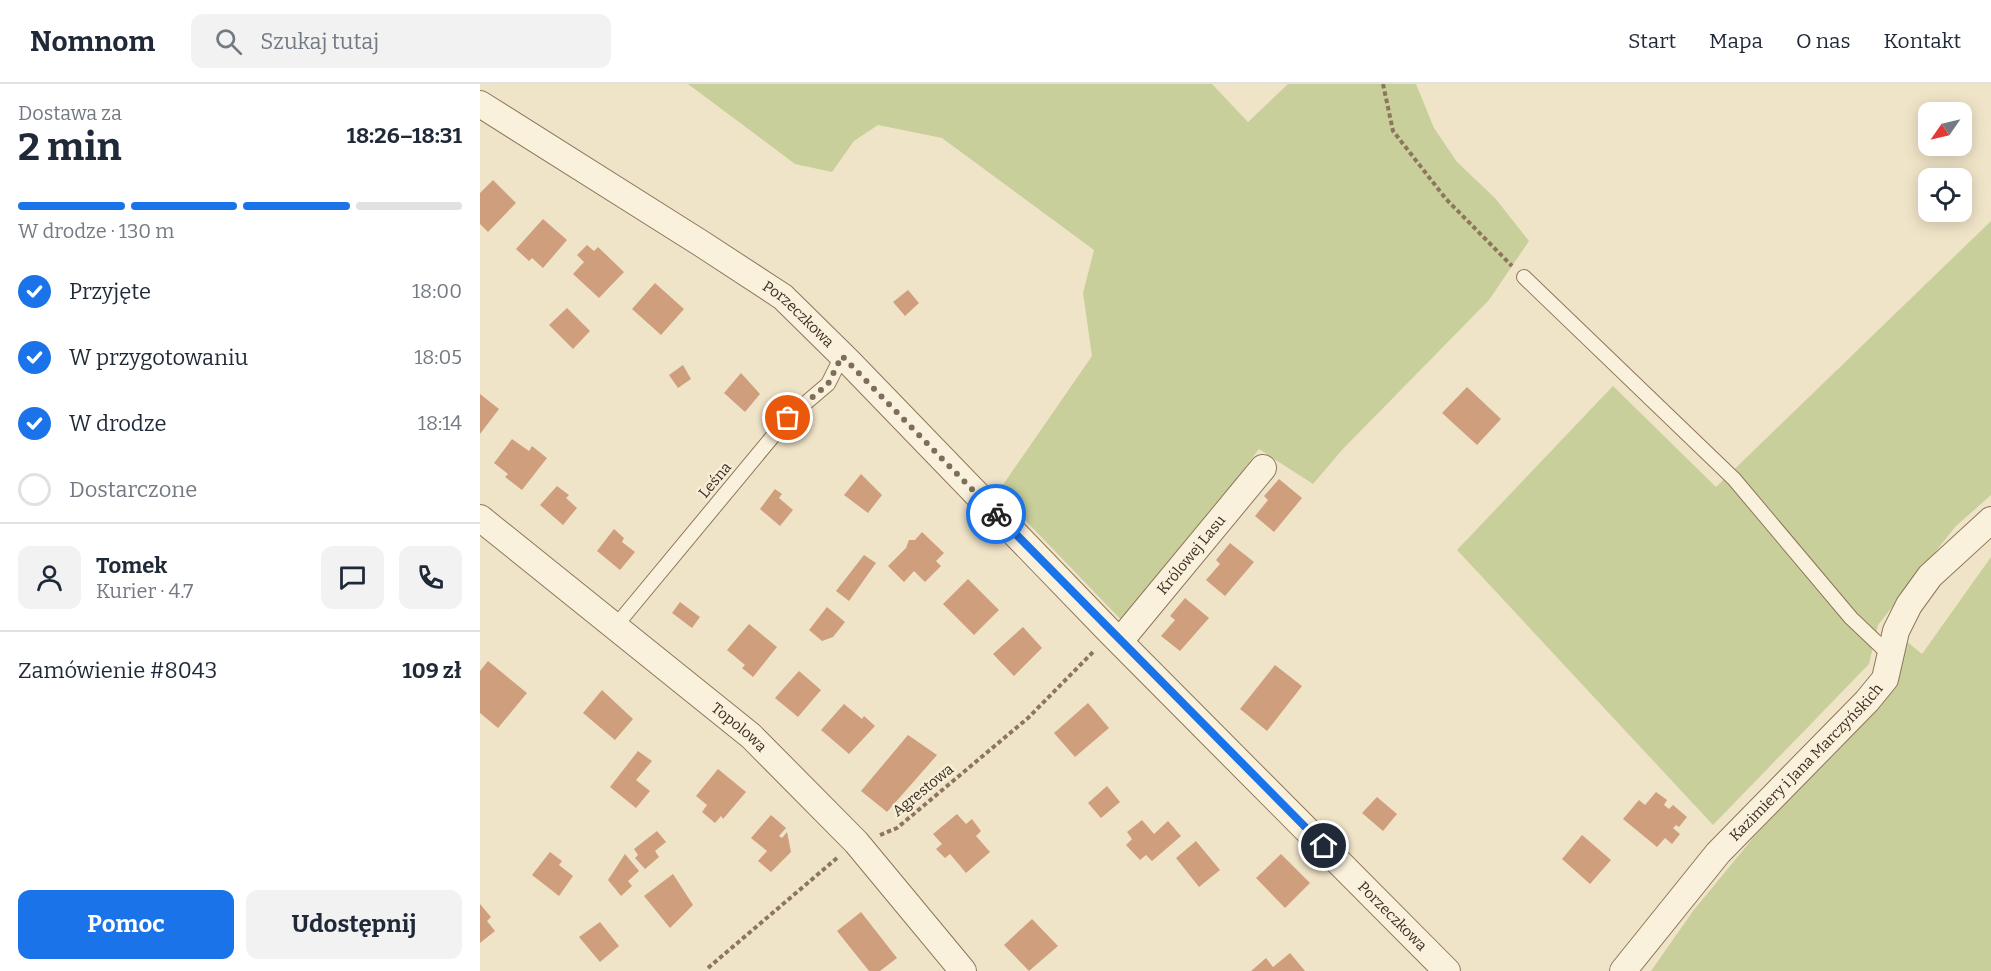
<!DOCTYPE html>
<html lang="pl">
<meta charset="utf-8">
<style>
body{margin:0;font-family:Bitter,serif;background:#f2f2f3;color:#1f2937;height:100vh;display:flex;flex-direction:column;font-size:22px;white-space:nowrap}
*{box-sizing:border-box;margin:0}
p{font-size:20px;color:#747a83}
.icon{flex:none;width:33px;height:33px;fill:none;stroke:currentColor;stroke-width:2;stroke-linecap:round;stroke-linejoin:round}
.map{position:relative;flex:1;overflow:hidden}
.panel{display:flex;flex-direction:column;background:#fff;width:480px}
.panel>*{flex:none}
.needle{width:39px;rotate:236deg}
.fabs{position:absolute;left:1438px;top:18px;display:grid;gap:12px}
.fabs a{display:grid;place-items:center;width:54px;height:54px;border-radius:12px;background:#fff;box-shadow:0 3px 15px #0003;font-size:30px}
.pin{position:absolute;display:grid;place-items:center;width:51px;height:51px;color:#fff;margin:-26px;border:3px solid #fff;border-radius:50%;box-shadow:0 2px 6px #0007}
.courier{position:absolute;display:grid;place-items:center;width:60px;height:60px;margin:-30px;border:4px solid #1a73e8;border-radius:50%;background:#fff;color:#222;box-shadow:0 2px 8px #0007}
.headline em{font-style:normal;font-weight:700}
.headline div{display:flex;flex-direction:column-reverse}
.headline{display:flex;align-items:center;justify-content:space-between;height:102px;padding:0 18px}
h1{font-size:39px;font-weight:700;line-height:45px}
.bar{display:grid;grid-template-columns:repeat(4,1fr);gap:9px 6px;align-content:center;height:72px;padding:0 18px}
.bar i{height:8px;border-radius:4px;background:#e0e1e3}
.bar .active{background:#1a73e8}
.bar p{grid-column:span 4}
.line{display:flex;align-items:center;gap:15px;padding:0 18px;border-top:2px solid #e0e1e3}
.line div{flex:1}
.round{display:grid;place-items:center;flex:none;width:63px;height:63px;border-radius:12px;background:#f2f2f3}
ol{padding:0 18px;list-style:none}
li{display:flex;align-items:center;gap:18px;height:66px}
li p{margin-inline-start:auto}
li .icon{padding:6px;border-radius:50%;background:#1a73e8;color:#fff;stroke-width:4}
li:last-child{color:#747a83}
li i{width:33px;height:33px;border:3px solid #e0e1e3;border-radius:50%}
.primary-button{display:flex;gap:12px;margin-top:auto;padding:12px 18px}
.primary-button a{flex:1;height:69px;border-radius:12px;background:#1a73e8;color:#fff;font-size:24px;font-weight:700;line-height:69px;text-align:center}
.primary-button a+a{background:#f2f2f3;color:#1f2937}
header{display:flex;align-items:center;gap:36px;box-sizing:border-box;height:84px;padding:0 30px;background:#fff;border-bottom:2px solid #e0e1e3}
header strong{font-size:28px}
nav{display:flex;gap:33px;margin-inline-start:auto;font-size:21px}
.search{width:420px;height:54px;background:#f2f2f3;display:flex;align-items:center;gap:15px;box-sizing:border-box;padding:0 21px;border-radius:12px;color:#747a83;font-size:22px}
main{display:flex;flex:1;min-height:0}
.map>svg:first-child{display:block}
</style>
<header>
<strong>Nomnom</strong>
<div class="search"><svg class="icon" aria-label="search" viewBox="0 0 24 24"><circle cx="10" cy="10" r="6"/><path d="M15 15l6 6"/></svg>Szukaj tutaj</div>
<nav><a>Start</a><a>Mapa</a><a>O nas</a><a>Kontakt</a></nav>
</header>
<main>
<section class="panel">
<div class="headline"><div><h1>2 min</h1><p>Dostawa za</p></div><em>18:26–18:31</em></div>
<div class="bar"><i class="active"></i><i class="active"></i><i class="active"></i><i></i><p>W drodze · 130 m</p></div>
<ol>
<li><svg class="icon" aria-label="check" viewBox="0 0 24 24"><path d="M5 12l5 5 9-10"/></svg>Przyjęte<p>18:00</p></li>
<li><svg class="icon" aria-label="check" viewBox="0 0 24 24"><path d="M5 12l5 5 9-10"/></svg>W przygotowaniu<p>18:05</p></li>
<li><svg class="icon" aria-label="check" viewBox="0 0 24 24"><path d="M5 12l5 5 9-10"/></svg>W drodze<p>18:14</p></li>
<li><i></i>Dostarczone</li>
</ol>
<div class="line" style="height:108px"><a class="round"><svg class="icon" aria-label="person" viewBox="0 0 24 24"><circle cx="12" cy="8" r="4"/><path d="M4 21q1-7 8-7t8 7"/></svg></a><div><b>Tomek</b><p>Kurier · 4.7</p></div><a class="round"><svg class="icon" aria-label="chat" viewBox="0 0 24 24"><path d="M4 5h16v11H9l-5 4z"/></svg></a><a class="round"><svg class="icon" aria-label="phone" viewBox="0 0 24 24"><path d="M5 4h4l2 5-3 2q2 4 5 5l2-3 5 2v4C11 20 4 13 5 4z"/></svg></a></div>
<div class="line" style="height:78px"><div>Zamówienie #8043</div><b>109 zł</b></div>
<div class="primary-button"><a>Pomoc</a><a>Udostępnij</a></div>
</section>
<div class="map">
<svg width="1511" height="887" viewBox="0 0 1511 887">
<rect width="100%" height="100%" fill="#f0e4c8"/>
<g fill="#c9cf9b">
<path d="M208,0H732L768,38L808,0H936L954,44L977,78L1015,114L1049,157L1009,216L862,366L833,400L779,365L646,541L518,408L612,272L603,209L614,166L462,54L398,41L374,57L352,88L315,80Z"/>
<path d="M1511,137V411L1475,443L1398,541L1389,580L1233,741L977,466L1133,302L1236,403Z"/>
<path d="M1511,473V887H1171L1213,827L1273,754L1418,600L1425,556L1442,570Z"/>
</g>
<g fill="#cf9f7d">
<path d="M13,96L36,119L8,148L0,140V109Z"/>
<path d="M63,135L87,156L63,184L52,174L49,177L36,165Z"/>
<path d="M107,161L114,167L118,163L144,188L119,214L93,190L104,178L97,171Z"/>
<path d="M175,199L204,225L181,251L152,225Z"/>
<path d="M428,206L439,219L425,232L413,218Z"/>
<path d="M87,224L110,247L93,265L69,241Z"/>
<path d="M203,281L211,295L198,304L189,291Z"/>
<path d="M261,289L280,310L265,328L244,309Z"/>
<path d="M987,303L1021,335L997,361L962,329Z"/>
<path d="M0,310L19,325L0,350Z"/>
<path d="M32,355L49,367L52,362L67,374L42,406L25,393L28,390L14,379Z"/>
<path d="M381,390L402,411L388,429L364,411Z"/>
<path d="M799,395L822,414L794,448L775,432L788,416L784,412Z"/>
<path d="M77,402L89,411L86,414L97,424L83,441L60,421Z"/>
<path d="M295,405L302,410L299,414L313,426L300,442L280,425Z"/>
<path d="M134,445L144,454L142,458L155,468L140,486L117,467Z"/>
<path d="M442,448L464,469L456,477L461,482L445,498L434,487L424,498L408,482L426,464L429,456H435Z"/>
<path d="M750,459L774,478L745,512L726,496L740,480L736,476Z"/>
<path d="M384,471L396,479L369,517L356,507Z"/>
<path d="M488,495L519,526L494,551L463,520Z"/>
<path d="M705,514L729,534L700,567L681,552L695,536L690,532Z"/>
<path d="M200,518L220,533L212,544L192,529Z"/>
<path d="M347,523L365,538L353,553L342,557L329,546Z"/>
<path d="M269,540L297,563L273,593L262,584L265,581L247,566Z"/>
<path d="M543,543L562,564L534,592L513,570Z"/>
<path d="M8,577L47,609L18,644L0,629V587Z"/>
<path d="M795,581L822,602L787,647L760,625Z"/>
<path d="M319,587L341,606L318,633L295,614Z"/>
<path d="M122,606L153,635L135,656L103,629Z"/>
<path d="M608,619L629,644L595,673L574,649Z"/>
<path d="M364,620L382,635L384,632L395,642L369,670L341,646Z"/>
<path d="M428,651L457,671L407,728L381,707Z"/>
<path d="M158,667L172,677L156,696L170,707L156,724L130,703Z"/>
<path d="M238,685L266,708L243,735L241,732L235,739L222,728L227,721L216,712Z"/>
<path d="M627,702L640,718L621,734L608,719Z"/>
<path d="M1176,708L1187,716L1184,721L1189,725L1193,721L1207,733L1199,743L1196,741L1193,744L1200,750L1192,760L1185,754L1177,763L1143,735L1159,716L1165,721Z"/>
<path d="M897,713L917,730L903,747L882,729Z"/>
<path d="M477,730L486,740L492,735L501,747L496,752L510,768L486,789L470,770L465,774L456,765L462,760L453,750Z"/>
<path d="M291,731L306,744L299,752L302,754L307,748L311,768L291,788L278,777L287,767L271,754Z"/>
<path d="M662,736L674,750L688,737L701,752L672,777L666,771L660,776L646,761L652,755L647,748Z"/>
<path d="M177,747L186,758L175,767L179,773L165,785L155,774L158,771L154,765Z"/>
<path d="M1102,751L1131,776L1110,800L1082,775Z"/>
<path d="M716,757L740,786L719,803L696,774Z"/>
<path d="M70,768L82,777L79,781L93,792L79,812L52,791Z"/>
<path d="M145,770L159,787L148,797L152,802L141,812L128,796Z"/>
<path d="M801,770L830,799L805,824L776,794Z"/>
<path d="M193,790L213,821L190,844L164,812Z"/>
<path d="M0,820L11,833L7,837L15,847L0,859Z"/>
<path d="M381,828L417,874L400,887H389L357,847Z"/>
<path d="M552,835L578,862L549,887L524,861Z"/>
<path d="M120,838L139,862L120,878L99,853Z"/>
<path d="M810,869L825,887H771L786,874L793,883Z"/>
</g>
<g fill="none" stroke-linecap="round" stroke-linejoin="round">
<g stroke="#8d765c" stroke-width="16">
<g id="lane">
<path d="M1044,193L1254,395L1371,534L1411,572"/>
<path d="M134,544L308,334L348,300L362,272"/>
</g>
</g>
<g stroke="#8d765c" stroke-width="28">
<g id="street">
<path id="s1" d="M0,20L222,160L303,213L370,279L631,549L967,887"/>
<path id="s2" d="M0,434L271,652L376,758L483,887"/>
<path id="s3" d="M640,557L783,384"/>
<path id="s4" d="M1143,887L1238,769L1387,617L1405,595L1416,547L1429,521L1450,492L1511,436"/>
</g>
</g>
<g stroke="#8d765c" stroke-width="4" stroke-dasharray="4.5 3" stroke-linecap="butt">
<path d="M903,0L913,47L966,115L1032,182"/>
<path d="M400,751L417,744L548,634L614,567"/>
<path d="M228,884L357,774"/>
</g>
<use href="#lane" stroke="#faf1dc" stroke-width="14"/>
<use href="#street" stroke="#faf1dc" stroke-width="26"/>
</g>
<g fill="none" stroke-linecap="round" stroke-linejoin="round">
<path stroke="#7c6e5b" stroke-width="6" stroke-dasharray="0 10.8" d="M308,334L348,300L362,272L516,430"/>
<path stroke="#1a73e8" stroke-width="8" d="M516,430L844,762"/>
</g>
<g text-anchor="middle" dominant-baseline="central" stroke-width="5" stroke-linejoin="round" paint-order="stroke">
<g font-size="15" fill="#3d2e20" stroke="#f7eed8">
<text stroke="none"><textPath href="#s1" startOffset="382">Porzeczkowa</textPath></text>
<text transform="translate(235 396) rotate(-50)">Leśna</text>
<text stroke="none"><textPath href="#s3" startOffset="112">Królowej Lasu</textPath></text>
<text stroke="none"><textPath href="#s2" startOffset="333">Topolowa</textPath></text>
<text stroke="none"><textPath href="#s4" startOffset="278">Kazimiery i Jana Marczyńskich</textPath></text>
<text transform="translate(443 706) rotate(-39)">Agrestowa</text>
<text stroke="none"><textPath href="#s1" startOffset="1228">Porzeczkowa</textPath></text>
</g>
</g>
</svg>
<div class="fabs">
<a><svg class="needle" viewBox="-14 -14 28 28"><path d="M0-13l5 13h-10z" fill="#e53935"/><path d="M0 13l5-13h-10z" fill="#747a83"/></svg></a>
<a><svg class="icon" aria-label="locate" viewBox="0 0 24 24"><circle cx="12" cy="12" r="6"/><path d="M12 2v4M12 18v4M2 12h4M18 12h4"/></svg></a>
</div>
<div class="pin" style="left:308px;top:334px;background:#ea580c"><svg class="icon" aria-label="bag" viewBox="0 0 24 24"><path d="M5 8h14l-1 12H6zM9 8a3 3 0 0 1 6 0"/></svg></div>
<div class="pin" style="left:844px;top:762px;background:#1f2937"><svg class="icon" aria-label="home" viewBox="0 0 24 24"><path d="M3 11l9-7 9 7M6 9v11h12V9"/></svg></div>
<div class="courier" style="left:516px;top:430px"><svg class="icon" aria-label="bike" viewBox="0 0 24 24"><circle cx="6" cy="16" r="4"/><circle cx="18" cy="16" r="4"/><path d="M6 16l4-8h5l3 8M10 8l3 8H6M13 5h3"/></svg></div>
</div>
</main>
